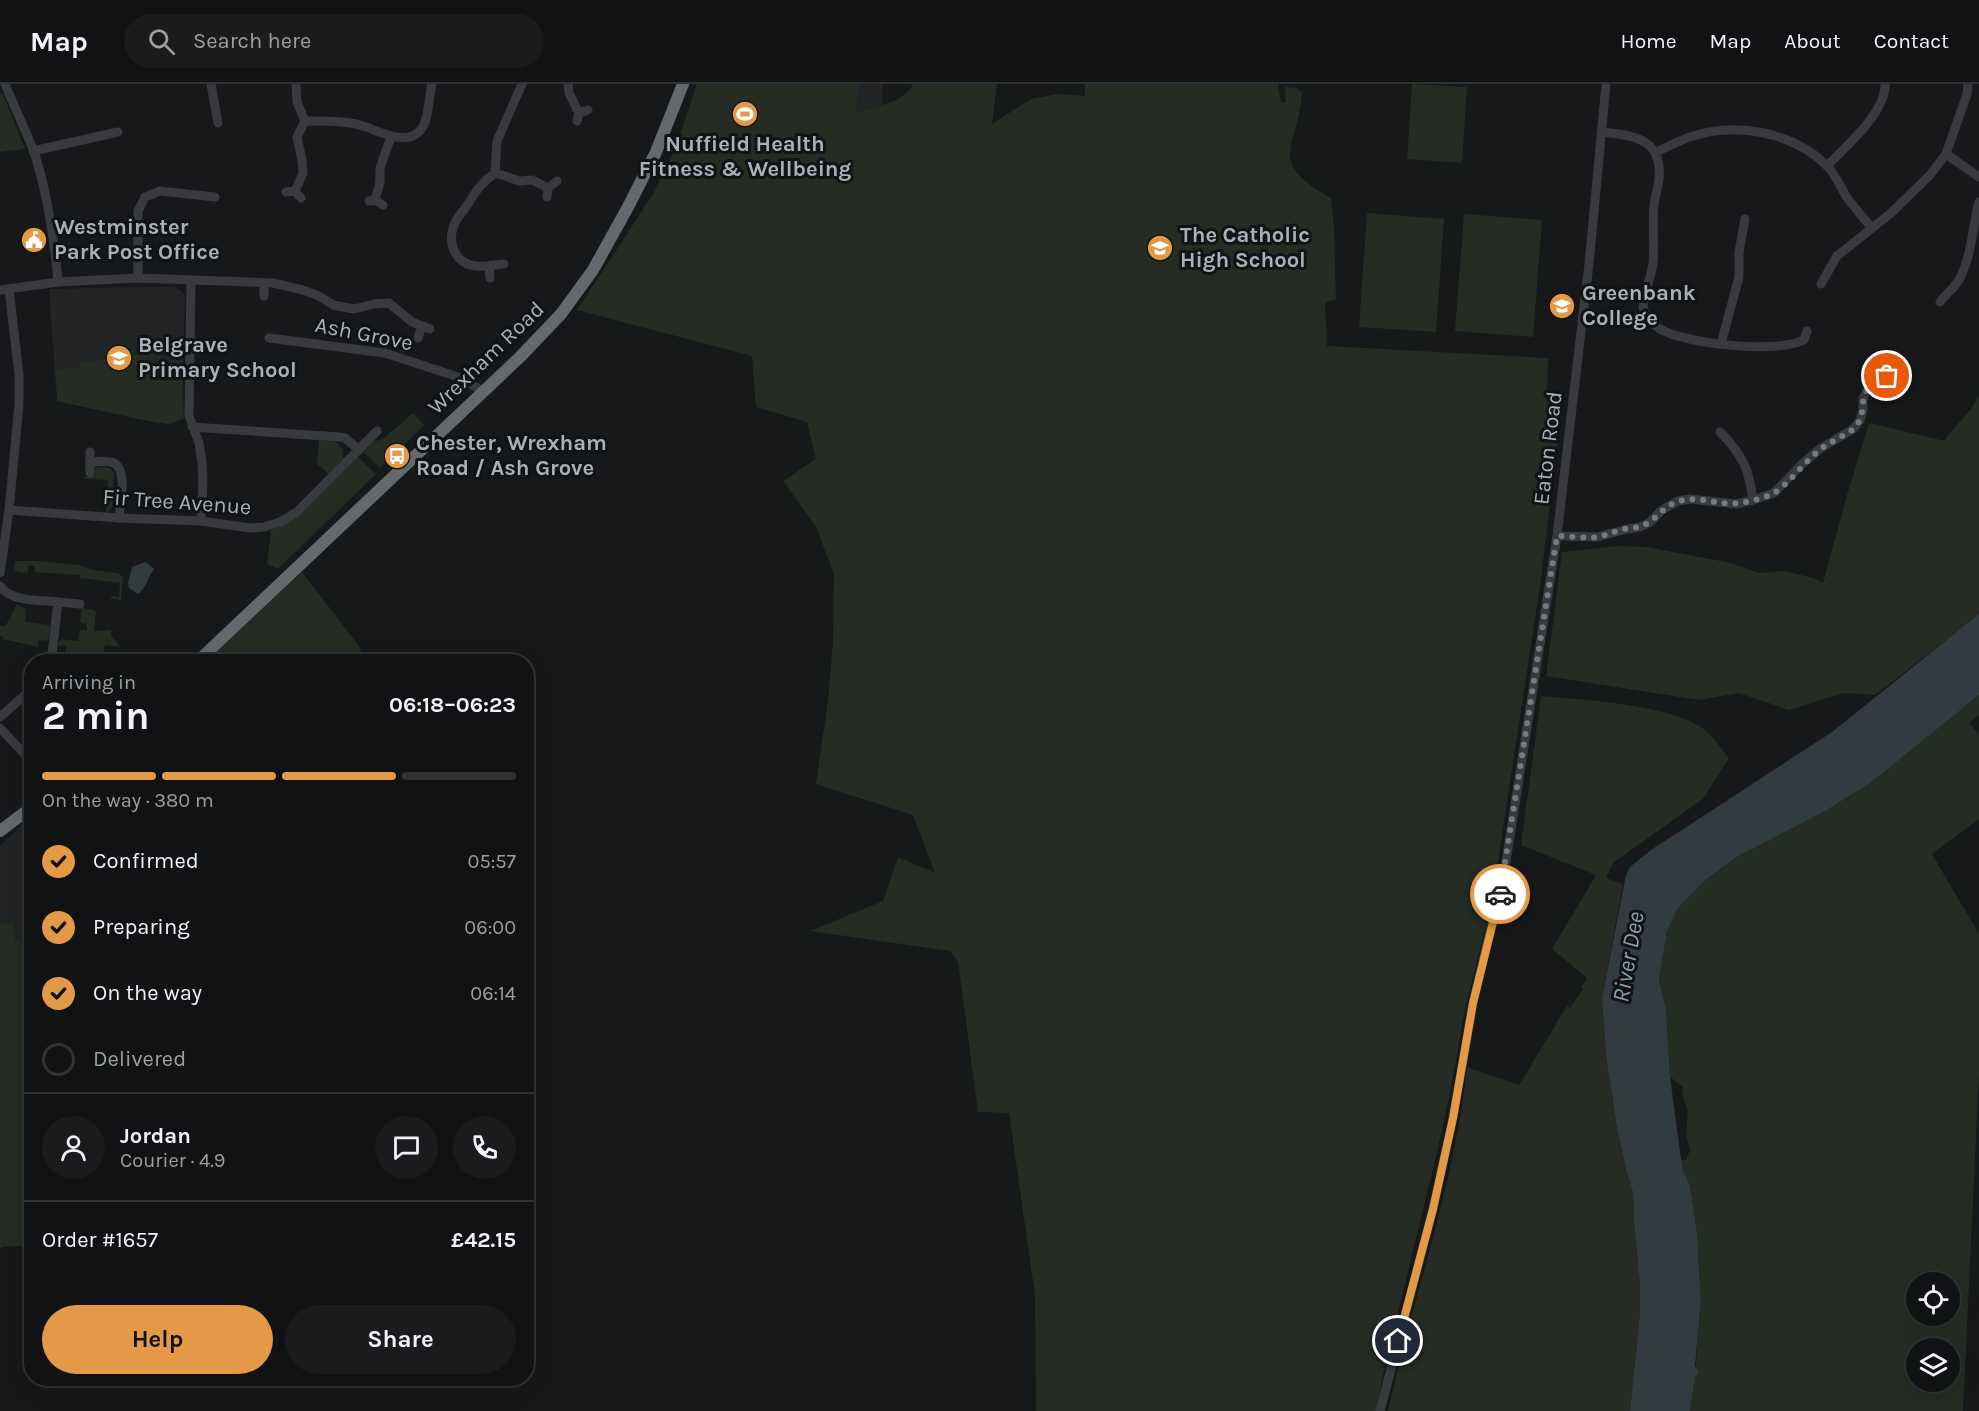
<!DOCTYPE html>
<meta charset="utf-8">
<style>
body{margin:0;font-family:Karla,sans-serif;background:#1a1b1c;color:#f1f3f6;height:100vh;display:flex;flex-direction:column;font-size:22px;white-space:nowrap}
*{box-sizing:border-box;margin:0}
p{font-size:20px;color:#9c9ea0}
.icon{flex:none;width:33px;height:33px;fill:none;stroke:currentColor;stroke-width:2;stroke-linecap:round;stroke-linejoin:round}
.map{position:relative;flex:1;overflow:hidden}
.details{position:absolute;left:24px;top:570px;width:510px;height:732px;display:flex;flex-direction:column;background:#111213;border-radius:24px;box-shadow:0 6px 24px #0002,0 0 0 2px #303233}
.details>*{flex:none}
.fabs{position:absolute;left:1906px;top:1188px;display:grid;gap:12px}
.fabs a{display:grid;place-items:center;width:54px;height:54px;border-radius:50%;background:#111213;box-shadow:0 6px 24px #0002,0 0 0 2px #303233;font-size:30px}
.pin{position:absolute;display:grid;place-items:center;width:51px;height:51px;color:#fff;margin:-26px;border:3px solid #fff;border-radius:50%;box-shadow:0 2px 6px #0007}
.courier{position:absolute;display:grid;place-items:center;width:60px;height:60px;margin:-30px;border:4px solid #e39945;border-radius:50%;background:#fff;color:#222;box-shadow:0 2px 8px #0007}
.summary em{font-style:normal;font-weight:700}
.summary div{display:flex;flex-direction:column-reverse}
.summary{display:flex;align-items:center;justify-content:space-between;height:102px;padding:0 18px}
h1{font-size:39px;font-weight:700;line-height:45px}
.bar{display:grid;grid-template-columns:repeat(4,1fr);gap:9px 6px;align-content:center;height:72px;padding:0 18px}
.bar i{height:8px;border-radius:4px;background:#303233}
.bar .active{background:#e39945}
.bar p{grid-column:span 4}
.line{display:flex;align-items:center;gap:15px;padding:0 18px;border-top:2px solid #303233}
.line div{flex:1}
.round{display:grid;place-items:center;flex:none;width:63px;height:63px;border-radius:32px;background:#1a1b1c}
ol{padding:0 18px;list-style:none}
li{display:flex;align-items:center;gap:18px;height:66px}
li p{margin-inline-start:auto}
li .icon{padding:6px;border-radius:50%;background:#e39945;color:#111;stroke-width:4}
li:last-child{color:#9c9ea0}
li i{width:33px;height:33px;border:3px solid #303233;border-radius:50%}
.primary-button{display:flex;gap:12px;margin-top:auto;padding:12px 18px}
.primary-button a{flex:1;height:69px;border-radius:36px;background:#e39945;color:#111;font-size:24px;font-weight:700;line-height:69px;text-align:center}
.primary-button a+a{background:#1a1b1c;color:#f1f3f6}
header{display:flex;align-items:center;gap:36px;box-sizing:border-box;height:84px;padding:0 30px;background:#111213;border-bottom:2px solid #303233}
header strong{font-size:28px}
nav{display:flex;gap:33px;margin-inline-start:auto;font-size:21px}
.search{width:420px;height:54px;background:#1a1b1c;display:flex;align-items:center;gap:15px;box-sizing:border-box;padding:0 21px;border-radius:33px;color:#9c9ea0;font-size:22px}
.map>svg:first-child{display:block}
</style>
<header>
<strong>Map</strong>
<div class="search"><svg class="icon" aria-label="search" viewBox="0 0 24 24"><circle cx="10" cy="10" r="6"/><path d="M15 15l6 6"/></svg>Search here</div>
<nav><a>Home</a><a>Map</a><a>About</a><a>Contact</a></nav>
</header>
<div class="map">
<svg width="1979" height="1327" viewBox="0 0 1979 1327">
<rect width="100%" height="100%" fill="#171819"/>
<g fill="#232426">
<path d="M860,0H883L882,21L855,31Z"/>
<path d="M142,203H175L185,210L183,292L184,335L170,340L153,338L57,317L49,205Z"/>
<path d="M31,733V1161L0,1159V761Z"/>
</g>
<g fill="#242c24" fill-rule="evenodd">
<path d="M697,0H860L855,30L897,16L911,5L912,0H997L992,40L1031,15L1058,10L1085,12V0H1278L1281,19L1286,18L1285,3L1297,4L1302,9C1298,66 1265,77 1331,114L1334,143L1336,215L1325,219L1327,262L1548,274L1547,318L1562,322L1541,495L1492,817L1464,930L1451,1005L1438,1064L1383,1291L1376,1327H1036L1035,1212L1009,1029L978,1028L958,878L950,867L810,847L883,817L898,773L935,789L913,731L816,700L828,617L833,558L834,490L816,443L783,397L816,375L807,338L756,323L752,272L577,226L653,110L674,68Z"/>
<path d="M1412,0L1467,3L1462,79L1407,75Z"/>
<path d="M0,8L3,10L25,65L0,68Z"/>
<path d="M1367,129L1444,135L1436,248L1359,243Z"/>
<path d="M1464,130L1542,136L1533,253L1455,247Z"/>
<path d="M152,266L154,291H182L183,335L170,340L153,338L57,317L56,286L81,283V278L126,274Z"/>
<path d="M1979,312V531L1875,611L1844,609L1789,626L1739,609L1699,616L1546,592L1562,468L1618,462L1646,463L1732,479L1758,489L1785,487L1813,494L1823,499L1847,411L1869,339L1945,357L1947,352L1971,325Z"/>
<path d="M413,329L424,341L380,384L362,367L374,355L378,357L384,354Z"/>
<path d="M319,356L336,358L343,366L342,375L329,390L317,380Z"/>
<path d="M357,372L376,390L278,485L267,480L271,446L284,440Z"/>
<path d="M99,383L109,384L114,389L112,423L106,429L108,396L84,395V393H94L95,385Z"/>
<path d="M15,477H39L79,481L93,486L118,489L123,493L121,516L111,515V512L119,513L120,499L80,494V491L35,488V482L29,481L27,489L14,487Z"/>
<path d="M302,488L359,562L366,577H207Z"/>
<path d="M17,520L26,525L25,538L50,541L48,557L39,556L38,563L3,555V552H0V541L5,543Z"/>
<path d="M82,524L94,526L96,528L94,547L111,546V551L120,563L105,561L103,572L85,569V571L65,570L66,562L58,561V558L62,555L78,557L80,546H87V540L80,539Z"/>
<path d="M1979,611V631L1969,639L1979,650V735L1932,770L1979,850V990L1963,1327H1690L1695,1292L1701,1217L1697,1149L1690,1101L1683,1087L1681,1076H1686L1690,1066L1686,1050L1688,1026L1682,1012L1683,1003L1670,993L1666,925L1659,895L1667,847L1678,824L1706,795L1740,771L1923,655ZM1917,1198H1950V1232H1917ZM1917,1264H1950V1298H1917Z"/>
<path d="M1541,612C1585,616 1666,620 1701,643C1712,650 1721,665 1729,674L1703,715L1613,779L1606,794L1623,800L1602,914L1606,971L1617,1044L1627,1089L1634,1112V1139L1640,1201V1230L1630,1327H1388C1413,1212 1455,1100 1467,983L1519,1001L1567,922L1570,924L1583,905L1581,903L1587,894L1552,865L1596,791L1521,761Z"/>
<path d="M14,839V856L31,855L32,1161L2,1163L0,1165V840Z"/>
</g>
<g fill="#313c41">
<path d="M146,478L154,485C148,493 146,504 138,510L129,504L128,498L132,483Z"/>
<path d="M1979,530V611L1870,699L1825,727L1740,771L1705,796L1678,824L1667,847L1659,895L1666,925L1670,993L1680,1068L1683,1087L1690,1101L1697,1149L1701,1217L1695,1282L1699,1288L1695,1292L1690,1327H1630L1640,1230V1201L1634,1139V1112L1627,1089L1617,1044L1606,971L1602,914L1626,791L1630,783L1651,766L1832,648Z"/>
</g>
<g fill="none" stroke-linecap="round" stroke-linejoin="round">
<g stroke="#393a3e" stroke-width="9">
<path d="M5,0C14,22 24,43 33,65C46,102 55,159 58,198"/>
<path d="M211,0L218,39"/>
<path d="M568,0L569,9L579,29"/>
<path d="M305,37C322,37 339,36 356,40C375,44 410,68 424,41C429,29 429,13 432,0"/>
<path d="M577,37L579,29L588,26"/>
<path d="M1601,48C1634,51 1663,55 1659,95C1658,105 1654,114 1654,123C1652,141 1655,160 1653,179C1651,194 1644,209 1643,224C1647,233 1651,240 1660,245C1686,260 1777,270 1804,256L1807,247"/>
<path d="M33,67L118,48"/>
<path d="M1656,68C1667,63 1678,57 1690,53C1736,37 1795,48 1829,84C1837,93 1841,105 1848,115C1856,125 1864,135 1872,144"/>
<path d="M1946,70L1979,93"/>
<path d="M1827,82C1846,62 1886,29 1885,0"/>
<path d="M495,89L520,97L532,96L548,104"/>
<path d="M295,107L303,89L302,76L297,53L305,37L297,18L296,0"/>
<path d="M286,108L295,107L301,114"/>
<path d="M547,113L548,104L557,97"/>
<path d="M375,116L380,98V84L391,53"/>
<path d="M369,117L375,116L383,121"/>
<path d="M504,180C495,181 485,183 476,182C456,180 448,161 453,144C455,135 463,128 468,120C476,107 482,98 495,89L497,57L522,0"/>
<path d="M489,182L490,194"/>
<path d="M138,194V127L145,113L160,107L215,113"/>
<path d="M191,196L189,332L199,359L202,378L203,396L201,437"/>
<path d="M264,199V212"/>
<path d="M1821,200L1837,172L1891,129L1930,91L1946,70L1967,10L1968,0"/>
<path d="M0,206L58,198L138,194L273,199L303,206L319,212L333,221L354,225L374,220L389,219L412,238L430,245"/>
<path d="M1940,218C1946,210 1954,204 1959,196C1972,172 1972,144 1979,118"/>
<path d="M269,254L385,269L458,293L483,307"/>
<path d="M418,254L422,242"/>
<path d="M1721,260L1739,193V168L1745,135"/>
<path d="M192,343L340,353L345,354L359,366"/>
<path d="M1720,348C1743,371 1749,385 1753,416"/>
<path d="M90,368V389"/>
<path d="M90,378C98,378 107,376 114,379C128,386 120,421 119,434"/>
<path d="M9,426L119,434L201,437L250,444L264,443L280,438L297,428L377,347"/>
<path d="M1557,452L1597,453L1627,445L1640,443L1649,439L1662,426L1678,417L1690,415L1736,420L1753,416L1774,409L1803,379L1821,364L1853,345L1860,336L1863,326V315L1867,306L1874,297L1887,292"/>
<path d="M0,489L9,426L19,320V291L9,205"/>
<path d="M0,502C10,518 41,516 58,518L51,578"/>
<path d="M58,518L80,520"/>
<path d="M30,631L32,630"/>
<path d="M0,633L25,611L32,612"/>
<path d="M0,644L32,678"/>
<path d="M1380,1327L1433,1125L1453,1034L1473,919L1505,784L1557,452L1589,180L1606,0"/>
</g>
<g stroke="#65696e" stroke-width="12">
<path d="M197,578L520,273L561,230L593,186L628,123L656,68L683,0"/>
<path d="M0,747L32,723"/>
</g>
</g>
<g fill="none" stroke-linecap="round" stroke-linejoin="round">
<path stroke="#777b80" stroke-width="6" stroke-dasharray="0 10.8" d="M1500,810L1557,452C1570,452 1585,455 1598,453C1607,451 1615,447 1624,445C1632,444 1640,444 1646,440C1658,434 1665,420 1680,417C1699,411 1719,422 1739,419C1750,418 1764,414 1774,409C1789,400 1805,377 1821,365C1830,358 1842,353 1852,346C1873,329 1849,306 1887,292"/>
<path stroke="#e39945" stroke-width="8" d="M1398,1257L1433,1125L1453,1034L1473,919L1500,810"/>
</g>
<defs>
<g id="stadium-disc" transform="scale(1.35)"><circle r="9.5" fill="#e39945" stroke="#121314"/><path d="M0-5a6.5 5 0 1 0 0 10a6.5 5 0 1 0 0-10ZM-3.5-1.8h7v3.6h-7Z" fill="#fff"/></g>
<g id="civic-disc" transform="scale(1.35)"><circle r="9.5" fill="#e39945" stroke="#121314"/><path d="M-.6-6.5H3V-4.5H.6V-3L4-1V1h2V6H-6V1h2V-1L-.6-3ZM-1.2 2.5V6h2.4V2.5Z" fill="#fff"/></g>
<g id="school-disc" transform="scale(1.35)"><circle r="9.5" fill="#e39945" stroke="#121314"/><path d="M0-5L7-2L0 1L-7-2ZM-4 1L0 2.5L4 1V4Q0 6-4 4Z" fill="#fff"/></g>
<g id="university-disc" transform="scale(1.35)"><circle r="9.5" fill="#e39945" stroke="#121314"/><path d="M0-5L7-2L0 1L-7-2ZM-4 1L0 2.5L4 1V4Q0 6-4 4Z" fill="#fff"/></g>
<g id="bus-disc" transform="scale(1.35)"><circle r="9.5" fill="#e39945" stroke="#121314"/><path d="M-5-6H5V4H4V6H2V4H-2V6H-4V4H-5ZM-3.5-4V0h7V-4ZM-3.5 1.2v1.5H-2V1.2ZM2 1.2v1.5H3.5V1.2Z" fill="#fff"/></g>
</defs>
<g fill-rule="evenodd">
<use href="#stadium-disc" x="745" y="30"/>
<use href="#civic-disc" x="34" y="156"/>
<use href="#school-disc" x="1160" y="164"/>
<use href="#university-disc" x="1562" y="222"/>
<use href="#school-disc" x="119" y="274"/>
<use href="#bus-disc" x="397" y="372"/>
</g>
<g text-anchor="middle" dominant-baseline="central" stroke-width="6" stroke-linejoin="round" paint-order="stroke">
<g font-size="22" font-weight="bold" fill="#abb0b8" stroke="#121314" text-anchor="start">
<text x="745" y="60" text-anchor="middle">Nuffield Health<tspan x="745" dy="25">Fitness &amp; Wellbeing</tspan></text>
<text x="54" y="143">Westminster<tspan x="54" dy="25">Park Post Office</tspan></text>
<text x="1180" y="151">The Catholic<tspan x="1180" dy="25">High School</tspan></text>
<text x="1582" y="209">Greenbank<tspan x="1582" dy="25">College</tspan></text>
<text x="138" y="261">Belgrave<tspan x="138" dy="25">Primary School</tspan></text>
<text x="416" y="359">Chester, Wrexham<tspan x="416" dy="25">Road / Ash Grove</tspan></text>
</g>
<g font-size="22" fill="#abb0b8" stroke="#121314">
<text transform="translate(364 250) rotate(11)">Ash Grove</text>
<text transform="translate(486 274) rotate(-44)">Wrexham Road</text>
<text transform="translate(1548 364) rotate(-83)">Eaton Road</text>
<text transform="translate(177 418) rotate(4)">Fir Tree Avenue</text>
</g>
<g font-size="24" font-style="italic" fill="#85a1b0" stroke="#121314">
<text transform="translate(1628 873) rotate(-80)">River Dee</text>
</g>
</g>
</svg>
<div class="fabs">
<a><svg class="icon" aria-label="locate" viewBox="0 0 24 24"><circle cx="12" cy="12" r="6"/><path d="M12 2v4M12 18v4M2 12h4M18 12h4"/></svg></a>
<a><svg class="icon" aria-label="layers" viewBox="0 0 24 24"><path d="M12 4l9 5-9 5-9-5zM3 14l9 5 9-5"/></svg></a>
</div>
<div class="pin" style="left:1887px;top:292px;background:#ea580c"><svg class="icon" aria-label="bag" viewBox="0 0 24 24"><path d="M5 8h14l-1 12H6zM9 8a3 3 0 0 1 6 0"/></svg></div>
<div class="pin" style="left:1398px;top:1257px;background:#1f2937"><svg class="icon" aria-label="home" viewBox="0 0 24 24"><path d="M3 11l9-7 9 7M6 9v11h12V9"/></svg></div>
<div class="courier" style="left:1500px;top:810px"><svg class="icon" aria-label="car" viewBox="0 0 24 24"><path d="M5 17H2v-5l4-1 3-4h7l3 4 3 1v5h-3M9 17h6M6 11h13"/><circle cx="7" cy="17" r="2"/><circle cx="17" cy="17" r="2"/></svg></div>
<section class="details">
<div class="summary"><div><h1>2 min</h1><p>Arriving in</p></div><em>06:18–06:23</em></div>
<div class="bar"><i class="active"></i><i class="active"></i><i class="active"></i><i></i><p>On the way · 380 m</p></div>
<ol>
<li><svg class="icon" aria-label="check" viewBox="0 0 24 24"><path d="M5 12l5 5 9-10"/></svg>Confirmed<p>05:57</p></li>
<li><svg class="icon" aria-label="check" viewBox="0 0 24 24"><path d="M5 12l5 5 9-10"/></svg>Preparing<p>06:00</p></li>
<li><svg class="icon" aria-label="check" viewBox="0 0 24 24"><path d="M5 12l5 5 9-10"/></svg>On the way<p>06:14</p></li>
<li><i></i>Delivered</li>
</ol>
<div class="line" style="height:108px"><a class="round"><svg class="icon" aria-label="person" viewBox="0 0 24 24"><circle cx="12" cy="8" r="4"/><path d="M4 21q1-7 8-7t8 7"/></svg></a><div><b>Jordan</b><p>Courier · 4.9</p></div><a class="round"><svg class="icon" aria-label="chat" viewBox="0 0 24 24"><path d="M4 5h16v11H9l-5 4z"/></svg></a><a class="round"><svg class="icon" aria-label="phone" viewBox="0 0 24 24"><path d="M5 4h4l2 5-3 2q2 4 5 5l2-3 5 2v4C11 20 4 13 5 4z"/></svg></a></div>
<div class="line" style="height:78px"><div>Order #1657</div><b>£42.15</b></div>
<div class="primary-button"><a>Help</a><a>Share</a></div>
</section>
</div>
